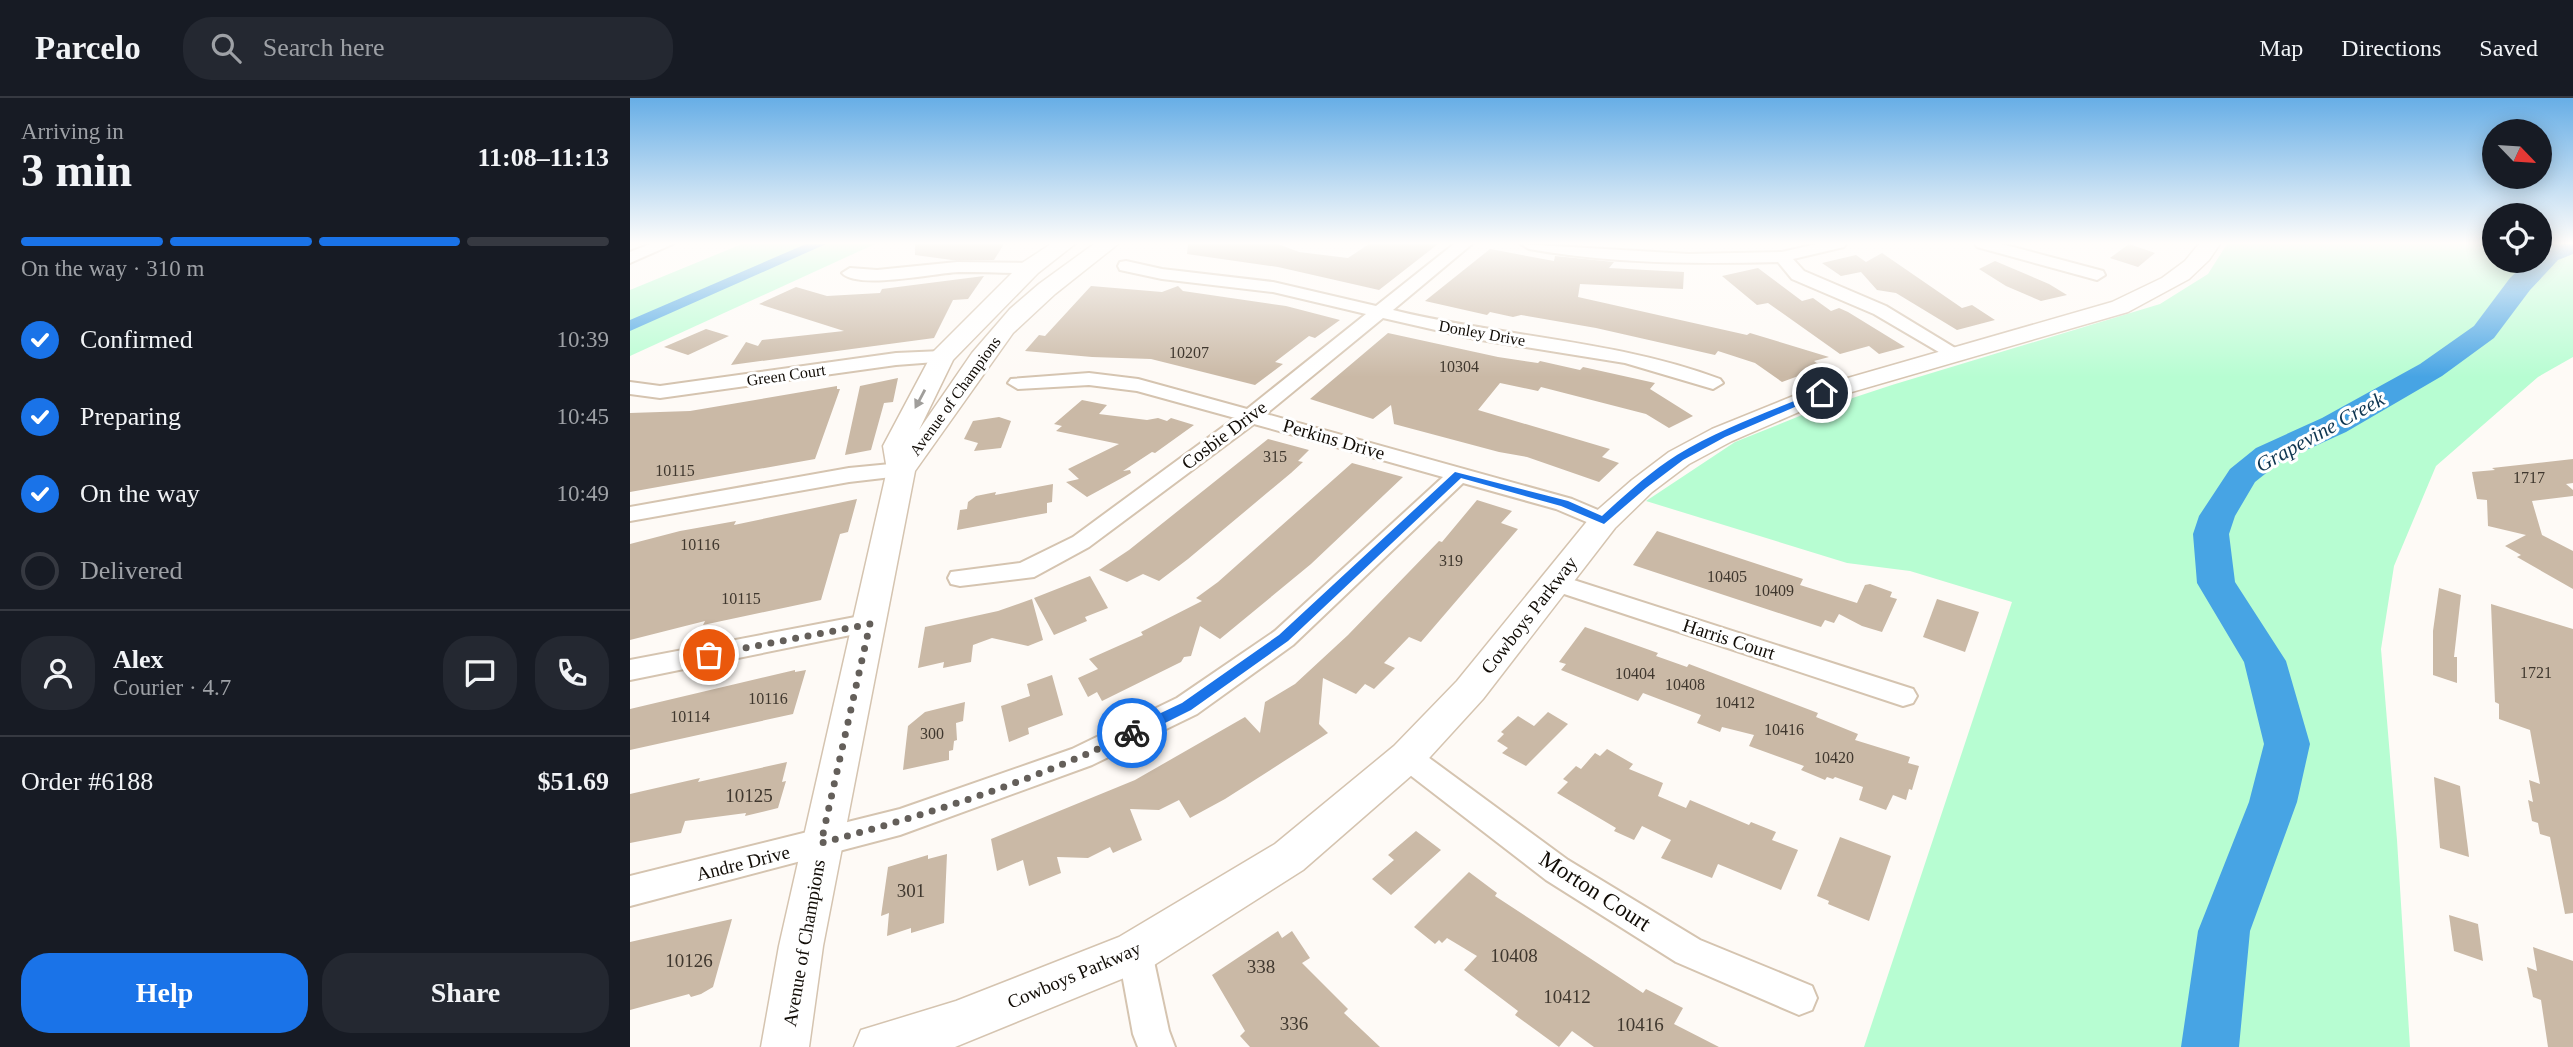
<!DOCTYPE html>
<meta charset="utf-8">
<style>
body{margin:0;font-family:"Times New Roman",serif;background:#242831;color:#f1f3f6;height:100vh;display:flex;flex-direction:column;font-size:26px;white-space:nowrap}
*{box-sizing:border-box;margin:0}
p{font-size:23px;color:#9ea1a6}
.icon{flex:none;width:38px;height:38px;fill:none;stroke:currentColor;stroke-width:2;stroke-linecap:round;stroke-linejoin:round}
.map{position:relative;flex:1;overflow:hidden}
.details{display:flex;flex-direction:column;background:#171b24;width:630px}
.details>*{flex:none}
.needle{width:46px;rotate:115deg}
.controls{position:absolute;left:1852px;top:21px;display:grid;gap:14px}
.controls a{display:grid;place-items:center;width:70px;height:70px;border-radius:50%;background:#171b24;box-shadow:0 4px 18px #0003;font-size:35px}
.pin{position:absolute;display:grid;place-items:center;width:60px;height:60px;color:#fff;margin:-30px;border:4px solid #fff;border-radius:50%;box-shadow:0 2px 7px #0007}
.courier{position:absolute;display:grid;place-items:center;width:70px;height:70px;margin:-35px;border:5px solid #1a73e8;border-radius:50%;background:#fff;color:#222;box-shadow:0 2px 9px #0007}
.overview em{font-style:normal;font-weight:800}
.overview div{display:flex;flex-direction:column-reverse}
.overview{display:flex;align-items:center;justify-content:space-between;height:119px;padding:0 21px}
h1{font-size:46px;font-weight:800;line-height:52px}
.bar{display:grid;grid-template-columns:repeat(4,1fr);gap:10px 7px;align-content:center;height:84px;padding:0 21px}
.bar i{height:9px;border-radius:5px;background:#363941}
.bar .on{background:#1a73e8}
.bar p{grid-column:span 4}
.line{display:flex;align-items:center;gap:18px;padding:0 21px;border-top:2px solid #363941}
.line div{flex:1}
.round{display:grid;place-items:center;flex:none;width:74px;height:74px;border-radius:28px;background:#242831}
ol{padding:0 21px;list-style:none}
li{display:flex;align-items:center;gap:21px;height:77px}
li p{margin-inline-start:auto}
li .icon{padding:7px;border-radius:50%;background:#1a73e8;color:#fff;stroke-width:4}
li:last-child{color:#9ea1a6}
li i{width:38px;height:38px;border:4px solid #363941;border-radius:50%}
.action{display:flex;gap:14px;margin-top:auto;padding:14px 21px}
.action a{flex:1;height:80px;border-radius:28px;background:#1a73e8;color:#fff;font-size:28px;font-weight:800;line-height:80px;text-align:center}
.action a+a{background:#242831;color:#f1f3f6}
header{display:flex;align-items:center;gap:42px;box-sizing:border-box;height:98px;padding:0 35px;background:#171b24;border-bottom:2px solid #363941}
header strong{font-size:33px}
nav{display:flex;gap:38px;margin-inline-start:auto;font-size:24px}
.search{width:490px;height:63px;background:#242831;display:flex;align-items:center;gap:18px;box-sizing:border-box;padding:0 24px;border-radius:28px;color:#9ea1a6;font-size:26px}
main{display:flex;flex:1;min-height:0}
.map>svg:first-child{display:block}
</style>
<header>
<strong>Parcelo</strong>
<div class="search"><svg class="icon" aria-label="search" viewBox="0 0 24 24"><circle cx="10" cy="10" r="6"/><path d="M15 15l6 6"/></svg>Search here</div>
<nav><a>Map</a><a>Directions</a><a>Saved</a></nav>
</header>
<main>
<section class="details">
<div class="overview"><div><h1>3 min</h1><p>Arriving in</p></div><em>11:08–11:13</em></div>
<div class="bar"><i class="on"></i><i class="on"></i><i class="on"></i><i></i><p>On the way · 310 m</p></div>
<ol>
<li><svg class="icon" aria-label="check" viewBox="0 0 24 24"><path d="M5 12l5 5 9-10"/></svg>Confirmed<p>10:39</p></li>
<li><svg class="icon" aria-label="check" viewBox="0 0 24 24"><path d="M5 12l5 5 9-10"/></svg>Preparing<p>10:45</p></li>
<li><svg class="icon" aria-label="check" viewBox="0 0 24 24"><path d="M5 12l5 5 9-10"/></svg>On the way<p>10:49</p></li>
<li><i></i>Delivered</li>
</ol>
<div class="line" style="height:126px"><a class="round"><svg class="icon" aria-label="person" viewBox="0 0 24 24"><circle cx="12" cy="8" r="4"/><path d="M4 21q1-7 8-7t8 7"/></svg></a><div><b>Alex</b><p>Courier · 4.7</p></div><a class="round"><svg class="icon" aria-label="chat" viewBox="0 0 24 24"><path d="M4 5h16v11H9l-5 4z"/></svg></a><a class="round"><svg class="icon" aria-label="phone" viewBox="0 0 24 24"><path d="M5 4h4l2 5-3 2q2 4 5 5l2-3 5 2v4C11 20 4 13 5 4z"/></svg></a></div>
<div class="line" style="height:91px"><div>Order #6188</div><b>$51.69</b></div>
<div class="action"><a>Help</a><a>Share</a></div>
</section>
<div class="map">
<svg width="1943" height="949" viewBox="0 0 1943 949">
<rect width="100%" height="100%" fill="#fefaf6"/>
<g fill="#b7fdd2">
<path d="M112,146H245L0,258V192Z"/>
<path d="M1597,146H1864V163H1909V146H1943V259L1908,279L1806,368L1764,468L1751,551L1767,742L1780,949H1234L1382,504L1280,473L1217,465L1016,403L1105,344L1177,315L1262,287L1530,206L1578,176Z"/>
</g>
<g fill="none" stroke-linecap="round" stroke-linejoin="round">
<path fill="#47a4e4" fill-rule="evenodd" d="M176,146H196L0,233V222Z"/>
<path fill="#47a4e4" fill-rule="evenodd" d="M1923,146H1943V156L1928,162L1900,192L1864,240L1812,278L1716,334L1650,364L1625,384L1605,418L1599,436L1605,484L1656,563L1680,646L1667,704L1620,833L1609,949H1551L1568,833L1619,704L1634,646L1614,564L1567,485L1563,436L1569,418L1600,371L1626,350L1692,320L1790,266L1844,228L1880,180L1898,163H1909V152Z"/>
</g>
<g fill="#cab9a6">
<path d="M285,146H374L364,162H322L285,157Z"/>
<path d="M558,146H648L669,154L718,160L739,146H808L749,192L648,169L557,156Z"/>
<path d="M1499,146L1525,155L1508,169L1480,160Z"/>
<path d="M860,151L924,163L925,158L984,164L979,170L1054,174L1053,191L950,186L948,199L1117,237L1120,235L1199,259L1184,263L1193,269L1152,284L1125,265L1088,253L1085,257L966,230L891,217L883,219L860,214L857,217L795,203Z"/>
<path d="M1252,155L1332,210L1342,207L1365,222L1327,232L1266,195L1247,192L1231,174L1211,178L1192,165L1226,157L1236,164Z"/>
<path d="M1365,163L1419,186L1437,197L1411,203L1376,188L1349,171Z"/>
<path d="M1128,170L1172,203L1183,200L1201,213L1209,210L1218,214L1275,249L1249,256L1239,248L1210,256L1138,205L1127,207L1092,178Z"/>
<path d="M354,178L338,201L323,202L304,240L101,267L116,244L128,248L132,242L214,233L129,206L166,189L197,198L250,195L252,191Z"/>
<path d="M461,188L532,194L548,188L553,193L656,208L710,222L685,240L679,238L645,264L653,266L625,287L521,261L462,259L395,253L409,237L415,238Z"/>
<path d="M76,231L99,238L58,257L34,249Z"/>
<path d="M758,235L868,259L908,265L910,263L950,272L953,269L1025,285L1020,291L1063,318L1039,330L1016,316L911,289L908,293L870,285L848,312L980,351L972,359L989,365L969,384L897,359L869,354L764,326L761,307L743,321L680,301Z"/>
<path d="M268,280L263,304L254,305L241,352L215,357L230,288Z"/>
<path d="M207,288V291H210L185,361L0,394V315L60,313Z"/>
<path d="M452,302L477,307L469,316L517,322L528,320L537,323L541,320L564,327L525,355L522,354L493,373L500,372L501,375L457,399L436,384L449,381L438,371L489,346L426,333L432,328L424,326Z"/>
<path d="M369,319L381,323L371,350L344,353L348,345L334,341L343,323Z"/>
<path d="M638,341L679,352L668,363L673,364L661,375L558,461L529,483L513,476L497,484L469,472L499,452Z"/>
<path d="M1943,361V385L1936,386L1943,392V398L1902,403L1912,437L1943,453V491L1887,459L1891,457L1875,448L1896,437L1858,428L1857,402L1847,401L1842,374L1865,372L1862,370Z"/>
<path d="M722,365L773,379L681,466L590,541L570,528L561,558L554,559L551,564L472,603L467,594L458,599L448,580L468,571L459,561L513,537L511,534L572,503L566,500L588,484Z"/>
<path d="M423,386L422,404L417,405V415L327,432L330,412L337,411L338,404L346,398L366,394L365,397Z"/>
<path d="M227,401L218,434L210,436L191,502L73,527L75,523L0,542V446L50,433L106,423L104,427Z"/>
<path d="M847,402L882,413L871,425L888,431L791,544L779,539L754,565L765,570L744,591L735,586L726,596L693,580L689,626L698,635L595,701L560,720L549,702L529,712L500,711L512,742L483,755L480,749L458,760L427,759L431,775L399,788L393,762L367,773L361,741L505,682L615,619L630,635L635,604L665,586L718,537L809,443L812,444Z"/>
<path d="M1027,433L1173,481L1170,487L1227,505L1235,487L1240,486L1262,494L1260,499L1267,501L1252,534L1232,528L1209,516L1204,525L1195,522L1191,529L1003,467Z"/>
<path d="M460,478L478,510L455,519L457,523L424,537L404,500Z"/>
<path d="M1809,490L1831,497L1824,559H1827V585L1803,577V533Z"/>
<path d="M402,501L413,542L398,548L362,540L343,547L341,564L313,570L314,564L288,570L295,529L368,513Z"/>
<path d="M1307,501L1349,514L1335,554L1293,539Z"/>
<path d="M1861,506L1943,531V815L1935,816L1920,739L1910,736L1908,725L1902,723L1898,702L1903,704L1899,682L1910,686L1900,632L1869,621V606L1865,604Z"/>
<path d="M955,529L1028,555L1026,558L1057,569L1059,566L1188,615L1186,619L1228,636L1225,642L1280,659L1278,665L1289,668L1282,692L1279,691L1276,702L1263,697L1256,712L1229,702L1233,689L1205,679L1203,681L1197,679L1195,682L1171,672L1174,668L1119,648L1124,637L1092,629L1090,634L1067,625L1071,617L1013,595L1008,603L931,572L936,566L929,564Z"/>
<path d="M165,572V574L176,572L163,616L0,652V611Z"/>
<path d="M422,577L433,617L398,630L399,636L379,644L371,608L400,598L397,586Z"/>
<path d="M335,604L333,623L326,625L327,642L324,643L323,652L319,653V662L273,672L278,628L295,614Z"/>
<path d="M918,614L938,626L896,668L872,655L878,650L867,643L874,636L871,634L888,618L904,628Z"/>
<path d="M977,651L1003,666L999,671L1033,685L1028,698L1056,710L1060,702L1119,727L1121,724L1146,734L1142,742L1168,752L1151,792L1088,766L1082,780L1031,760L1041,742L1012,728L1004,742L984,733L986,730L927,695L938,684L933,681L946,668L951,671L965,655L970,658Z"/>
<path d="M157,664L152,684L156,683L148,710L115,718L116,715L55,723L51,735L0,745V696L70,680L68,684Z"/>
<path d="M1804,679L1830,688L1839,759L1810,750Z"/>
<path d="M786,733L811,752L761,797L742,781L764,762L758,757Z"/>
<path d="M1210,739L1261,758L1239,823L1198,806L1199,803L1187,798Z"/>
<path d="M317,756L314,825L281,835V830L257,838L259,815L251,818L258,769L298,757V761Z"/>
<path d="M839,774L867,795L865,798L1013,895L1016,891L1053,910L1044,926L1089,949H964L942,933L929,949L885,917L888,913L834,872L847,858L817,840L812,845L809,842L805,846L784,829Z"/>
<path d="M1819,817L1848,826L1853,863L1824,853Z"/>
<path d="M102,821L83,889L71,896L61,899L59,896L0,912V844Z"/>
<path d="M648,833L652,840L662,833L680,860L672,865L718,911L714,915L750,949H620L610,938L615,933L582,877Z"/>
<path d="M1903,849L1943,863V949H1918L1911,902L1903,899L1897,869L1907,873Z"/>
</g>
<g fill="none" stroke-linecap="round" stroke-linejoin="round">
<g stroke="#d5c4b0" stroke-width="4">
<g id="minor">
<path d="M20,146H43L0,165V154Z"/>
<path d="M824,146H842L763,212C872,239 985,242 1090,281L1093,285L1083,291L995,265L845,241L753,220L636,316L942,401L982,418L986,423L982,428L974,430L966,428L926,411L833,385L663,547L567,616L462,667L270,737L0,808V778L270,711L442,651L547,600L645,533L813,379L624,326L459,449L404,479L330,488L321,486L318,480L321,474L390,465L443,439L605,320L507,293L459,287L388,291L378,285L381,281L459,275L508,281L617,311L736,216L643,194L532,181L490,172L488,168L490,164L496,163L532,171L643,184L746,208Z"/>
<path d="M891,146L1059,156L1152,154L1186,146H1216L1214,149L1163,161L1174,173L1256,208L1335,256L1333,260H1319L1244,216L1162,181L1148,164C1064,166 982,166 899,151Z"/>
<path d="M1345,146H1372L1473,173L1475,177L1467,182L1347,149Z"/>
<path d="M327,164L400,165L408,170L400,175C376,175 353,174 329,174C305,175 227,192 212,175L220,170L247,172Z"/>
<path d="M312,253L319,255L321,259L319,263L266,267L30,300L0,296V284L30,288L266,255Z"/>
<path d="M271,365L279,367L282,372L279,377L219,384L0,423V409L219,370Z"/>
<path d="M925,476L1283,591L1287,598L1283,605L1273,608L916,490L913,484L916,478Z"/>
<path d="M241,516L250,519L254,525L250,531L0,582V562Z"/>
<path d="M777,647L787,651L938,762L1070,842L1182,888L1187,900L1182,912L1169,917L1046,864L916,782L767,667L762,659L767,651Z"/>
<path d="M505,838L517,843L522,854L539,933L545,949H508L503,936L488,854L493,843Z"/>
</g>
</g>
<g stroke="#d5c4b0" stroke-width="3">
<g id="tertiary">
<path d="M421,146H445L408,175L323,262L289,332L342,255L380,211L409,186L464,146H488L425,196L383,235L285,373L193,848L179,949H131L149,848L257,372L253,348L303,254L392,165Z"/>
<path d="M1569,146H1590L1579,162L1559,181L1498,214L1201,300L1102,343L1059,366L1022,394L985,430L853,601L790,670L673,772L521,869L325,949H224L231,932L326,903L489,839L645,746L764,648L827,583L963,416L1002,382L1039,354L1082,331L1183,290L1482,204L1532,180L1555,163Z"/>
</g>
</g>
<use href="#minor" fill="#fff" fill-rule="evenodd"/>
<use href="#tertiary" fill="#fff" fill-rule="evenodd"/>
</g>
<defs><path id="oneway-solid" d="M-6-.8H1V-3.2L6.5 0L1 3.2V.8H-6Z" transform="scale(1.75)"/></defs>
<use fill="#a09e9b" href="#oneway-solid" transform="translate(290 301) rotate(118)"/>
<linearGradient id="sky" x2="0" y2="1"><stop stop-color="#67aee6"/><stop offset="0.52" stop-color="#fffdfb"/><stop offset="1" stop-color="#fffdfb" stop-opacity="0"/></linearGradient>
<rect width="1943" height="279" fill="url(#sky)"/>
<path fill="#1a73e8" d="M1189,293L1197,295L1095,339L1053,362L1016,390L974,426L931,408L831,380L658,543L561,612L507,639H497L495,635L497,631L552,605L649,537L825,374L938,403L972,418C996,396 1020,374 1047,357C1092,330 1141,313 1189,293Z"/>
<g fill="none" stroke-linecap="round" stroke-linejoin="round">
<path stroke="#645f5a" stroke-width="7" stroke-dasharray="0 12.6" d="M79,557L240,526L191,745C297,717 404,683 502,635"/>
</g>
<g text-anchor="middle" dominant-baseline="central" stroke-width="6" stroke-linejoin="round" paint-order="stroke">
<g font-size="16" fill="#110c06" stroke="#fff">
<text transform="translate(852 235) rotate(10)">Donley Drive</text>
<text transform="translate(156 277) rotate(-8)">Green Court</text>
<text transform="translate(325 298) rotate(-54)">Avenue of Champions</text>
</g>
<g font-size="16" fill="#3f372e">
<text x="559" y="254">10207</text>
<text x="829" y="268">10304</text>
<text x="645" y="358">315</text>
<text x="45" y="372">10115</text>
<text x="1899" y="379">1717</text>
<text x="70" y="446">10116</text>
<text x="821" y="462">319</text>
<text x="1097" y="478">10405</text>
<text x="1144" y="492">10409</text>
<text x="111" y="500">10115</text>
<text x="1906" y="574">1721</text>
<text x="1005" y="575">10404</text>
<text x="1055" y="586">10408</text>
<text x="138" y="600">10116</text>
<text x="1105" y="604">10412</text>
<text x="60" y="618">10114</text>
<text x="1154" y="631">10416</text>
<text x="302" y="635">300</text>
<text x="1204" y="659">10420</text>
</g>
<g font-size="19" fill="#110c06" stroke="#fff">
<text transform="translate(594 337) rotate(-37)">Cosbie Drive</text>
<text transform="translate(704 341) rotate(16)">Perkins Drive</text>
<text transform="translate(899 517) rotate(-52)">Cowboys Parkway</text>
<text transform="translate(1099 541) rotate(18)">Harris Court</text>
<text transform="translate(113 765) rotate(-14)">Andre Drive</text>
<text transform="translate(174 845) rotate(-80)">Avenue of Champions</text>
<text transform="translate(444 877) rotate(-23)">Cowboys Parkway</text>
</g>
<g font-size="19" fill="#3f372e">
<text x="119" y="697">10125</text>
<text x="281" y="792">301</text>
<text x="884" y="857">10408</text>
<text x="59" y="862">10126</text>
<text x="631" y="868">338</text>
<text x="937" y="898">10412</text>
<text x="664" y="925">336</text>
<text x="1010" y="926">10416</text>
</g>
<g font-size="21" font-style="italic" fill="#0e3550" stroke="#fff">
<text transform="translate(1690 334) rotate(-29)">Grapevine Creek</text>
</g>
<g font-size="23" fill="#110c06" stroke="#fff">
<text transform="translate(965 793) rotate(33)">Morton Court</text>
</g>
</g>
</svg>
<div class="controls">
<a><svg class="needle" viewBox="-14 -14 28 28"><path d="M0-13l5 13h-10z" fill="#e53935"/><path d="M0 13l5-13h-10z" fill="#9ea1a6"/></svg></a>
<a><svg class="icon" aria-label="locate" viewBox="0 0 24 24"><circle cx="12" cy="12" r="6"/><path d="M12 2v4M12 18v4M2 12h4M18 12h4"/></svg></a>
</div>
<div class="pin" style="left:79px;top:557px;background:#ea580c"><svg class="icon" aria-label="bag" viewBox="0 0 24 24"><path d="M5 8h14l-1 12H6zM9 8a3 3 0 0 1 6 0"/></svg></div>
<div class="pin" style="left:1192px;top:295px;background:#1f2937"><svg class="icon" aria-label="home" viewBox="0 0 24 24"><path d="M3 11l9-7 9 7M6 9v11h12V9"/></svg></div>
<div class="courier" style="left:502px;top:635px"><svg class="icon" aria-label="bike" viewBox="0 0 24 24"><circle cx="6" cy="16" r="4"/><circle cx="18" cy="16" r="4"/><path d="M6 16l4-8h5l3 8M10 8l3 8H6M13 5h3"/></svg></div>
</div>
</main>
